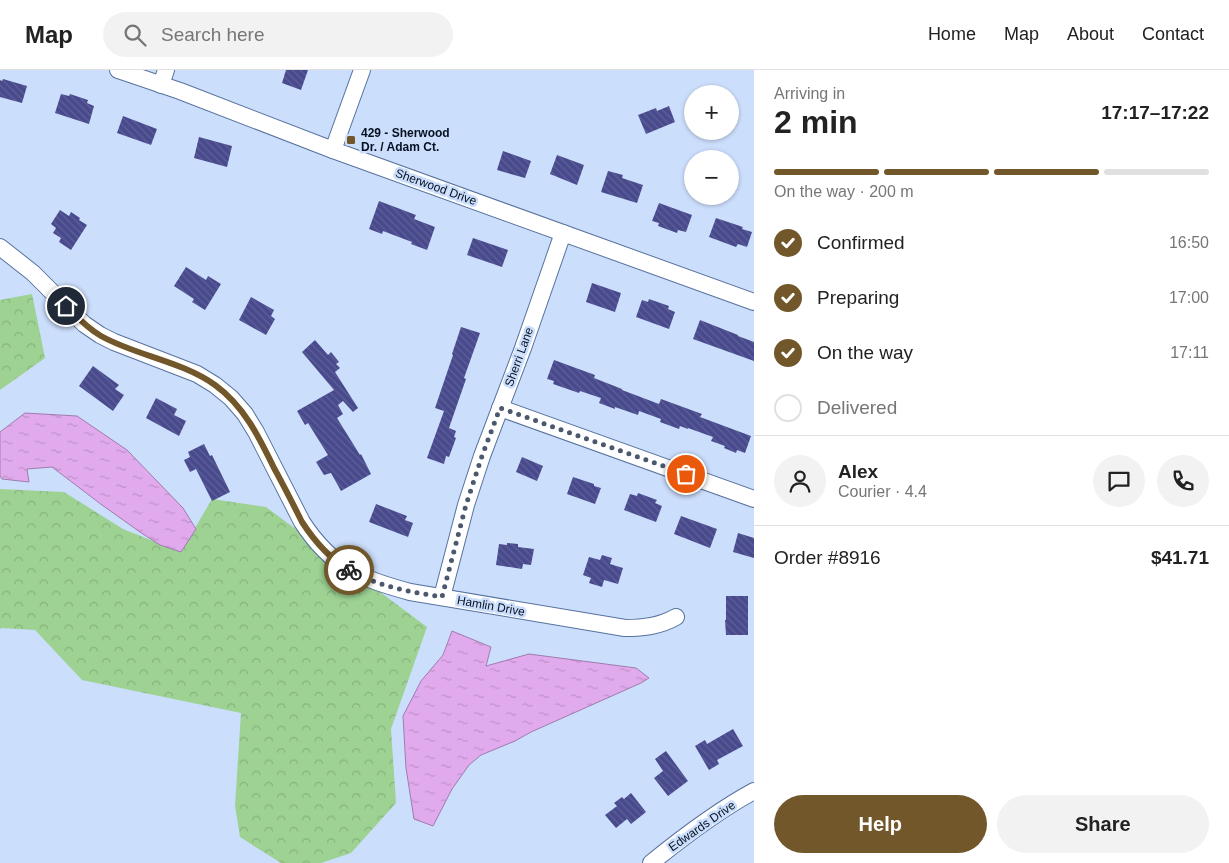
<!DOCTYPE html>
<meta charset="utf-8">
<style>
body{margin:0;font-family:Helvetica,sans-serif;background:#f2f2f2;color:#222;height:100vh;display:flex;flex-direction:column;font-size:19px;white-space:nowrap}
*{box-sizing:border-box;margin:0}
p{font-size:16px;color:#767676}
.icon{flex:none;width:28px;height:28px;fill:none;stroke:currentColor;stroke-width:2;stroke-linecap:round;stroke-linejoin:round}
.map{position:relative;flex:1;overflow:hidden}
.sheet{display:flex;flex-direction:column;background:#fff;width:475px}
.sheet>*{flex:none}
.controls{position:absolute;left:684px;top:15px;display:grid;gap:10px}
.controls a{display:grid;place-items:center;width:55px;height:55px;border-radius:50%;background:#fff;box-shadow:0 1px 4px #0004;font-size:25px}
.pin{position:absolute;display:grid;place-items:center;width:42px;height:42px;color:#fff;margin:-21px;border:2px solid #fff;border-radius:50%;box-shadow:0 1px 5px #0007}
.courier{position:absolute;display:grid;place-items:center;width:50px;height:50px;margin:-25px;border:4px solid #715729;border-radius:50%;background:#fff;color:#222;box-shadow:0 1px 6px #0007}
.overview em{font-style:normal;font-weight:600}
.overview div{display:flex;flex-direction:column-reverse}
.overview{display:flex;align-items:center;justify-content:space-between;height:85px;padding:0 20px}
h1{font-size:32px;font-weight:600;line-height:38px}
.bar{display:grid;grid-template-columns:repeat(4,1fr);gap:8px 5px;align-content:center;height:60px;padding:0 20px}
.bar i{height:6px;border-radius:4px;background:#e0e0e0}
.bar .active{background:#715729}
.bar p{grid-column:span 4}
.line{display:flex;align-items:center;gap:12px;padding:0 20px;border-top:1px solid #e0e0e0}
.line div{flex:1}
.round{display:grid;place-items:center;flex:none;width:52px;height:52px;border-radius:26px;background:#f2f2f2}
ol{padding:0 20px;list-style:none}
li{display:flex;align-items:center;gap:15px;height:55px}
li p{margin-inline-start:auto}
li .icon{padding:5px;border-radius:50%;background:#715729;color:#fff;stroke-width:4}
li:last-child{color:#767676}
li i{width:28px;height:28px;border:2px solid #e0e0e0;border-radius:50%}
.action{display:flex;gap:10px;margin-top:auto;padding:10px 20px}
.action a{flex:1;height:58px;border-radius:30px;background:#715729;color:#fff;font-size:20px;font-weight:600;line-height:58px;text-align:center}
.action a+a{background:#f2f2f2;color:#222}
header{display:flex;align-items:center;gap:30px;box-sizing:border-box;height:70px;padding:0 25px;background:#fff;border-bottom:1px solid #e0e0e0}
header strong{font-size:24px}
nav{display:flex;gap:28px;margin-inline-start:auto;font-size:18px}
.search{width:350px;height:45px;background:#f2f2f2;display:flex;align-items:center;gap:12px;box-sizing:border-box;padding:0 18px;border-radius:28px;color:#767676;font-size:19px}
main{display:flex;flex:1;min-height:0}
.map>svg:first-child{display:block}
</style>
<header>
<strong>Map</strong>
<div class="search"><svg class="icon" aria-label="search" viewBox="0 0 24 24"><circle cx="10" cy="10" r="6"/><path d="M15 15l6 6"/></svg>Search here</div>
<nav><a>Home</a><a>Map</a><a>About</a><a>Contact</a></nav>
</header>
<main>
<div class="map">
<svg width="754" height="793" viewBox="0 0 754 793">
<defs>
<pattern id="forest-crowns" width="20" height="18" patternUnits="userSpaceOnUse" patternTransform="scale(1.25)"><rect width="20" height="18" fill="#9dd293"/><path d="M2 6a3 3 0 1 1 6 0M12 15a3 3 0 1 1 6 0" fill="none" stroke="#86b37e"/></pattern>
<pattern id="water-ripples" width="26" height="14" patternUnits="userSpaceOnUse" patternTransform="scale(1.25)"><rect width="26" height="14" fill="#e1aaec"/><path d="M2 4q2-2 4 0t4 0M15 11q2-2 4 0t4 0" fill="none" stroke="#c091ca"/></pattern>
<pattern id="building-back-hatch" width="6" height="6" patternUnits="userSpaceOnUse" patternTransform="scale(1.25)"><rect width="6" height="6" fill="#494a8d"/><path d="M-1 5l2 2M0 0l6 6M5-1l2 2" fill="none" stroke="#5e6096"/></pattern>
</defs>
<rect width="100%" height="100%" fill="#cbdefc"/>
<g fill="url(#forest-crowns)">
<path d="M32,224L45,288L0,320V230Z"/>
<path d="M0,419L64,422L123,459L181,482L212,429L266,437L427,557L391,659L396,733L351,783L321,793H281L240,767L235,736L241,643L82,610L35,560L1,558L0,560Z"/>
</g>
<g fill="url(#water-ripples)" stroke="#9f7caf">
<path d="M25,343L77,346L127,380L183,438L196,459L181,482L160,475L140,462L102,435L52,397L27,399L29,412L2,409L0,406V362Z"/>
<path d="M452,561L491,577L486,596L529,584L636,598L649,608L641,613L531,662L515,671L481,685L469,695L452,719L433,756L414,749L406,698L403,646L421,611L443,585Z"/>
</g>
<g fill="url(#building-back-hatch)">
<path d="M286,0H308L301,20L282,13Z"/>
<path d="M3,9L27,16L22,33L0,27V10L2,11Z"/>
<path d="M61,24L69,26L70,24L88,30L87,33L94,36L89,54L55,43Z"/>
<path d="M669,36L675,52L646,64L638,45L656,38L657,41Z"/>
<path d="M123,46L157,59L151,75L117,63Z"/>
<path d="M199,67L232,76L227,97L194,88Z"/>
<path d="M503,81L531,91L525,108L497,100Z"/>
<path d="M557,85L584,95L577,115L550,104Z"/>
<path d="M608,101L623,105L622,108L643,115L637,133L601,122Z"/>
<path d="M379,131L416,145L414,149L435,157L427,180L411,174L412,172L383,161L382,164L369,159Z"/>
<path d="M659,133L692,145L686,162L678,160L677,163L658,156L659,153L652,151Z"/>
<path d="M60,140L69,146L71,142L80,148L79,150L87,155L71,180L59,172L61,168L53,163L56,158L51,154Z"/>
<path d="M716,148L743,157L742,159L752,162L747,177L738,174L736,177L709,167Z"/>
<path d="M473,168L508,180L502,197L467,185Z"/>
<path d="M186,197L206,210L208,206L221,214L205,240L192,232L194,229L174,216Z"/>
<path d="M592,213L621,223L615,242L586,232Z"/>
<path d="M251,227L274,240L271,246L275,249L266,265L239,250Z"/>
<path d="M649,229L669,236L668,239L675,242L669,259L636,247L642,230L648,232Z"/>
<path d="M700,250L738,265V266L754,272V291L693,269Z"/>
<path d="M461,257L480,263L464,308L466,309L449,358L456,361L454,367L456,368L449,387L446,386L444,394L427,388L444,341L435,338L453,285L452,284Z"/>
<path d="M315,270L328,285L331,282L339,292L336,294L340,298L335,302L358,338L353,342L343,331L338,335L343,344L337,348L360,385L361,384L371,404L341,421L331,403L324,405L316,392L328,385L308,353L305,355L297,341L334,320L302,282Z"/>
<path d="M554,290L595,305L594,308L622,319V320L659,334L661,329L702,344L700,347L751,366L745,383L737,380L736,383L724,378L725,376L711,371L713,367L688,358V359L680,356L679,359L660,352L661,349L639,341L638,345L615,337V339L599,333L601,328L580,321L579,323L553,314L554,311L547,309Z"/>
<path d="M93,296L119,315L115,319L124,325L113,341L79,316Z"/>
<path d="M156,328L177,339L174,345L186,351L179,366L146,348Z"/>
<path d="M204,374L210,386L212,385L230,422L212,431L196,399L190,402L184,390L190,387L188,382Z"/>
<path d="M522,387L543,396L537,411L516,402Z"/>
<path d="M573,407L594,414V416L601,418L595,434L567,424Z"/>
<path d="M638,423L657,430L655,433L662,436L656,452L624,440L630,424L637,426Z"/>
<path d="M376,434L407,446L405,450L413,453L408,467L369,452Z"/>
<path d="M681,446L717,459L710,478L674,464Z"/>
<path d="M738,463L754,468V488L733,482Z"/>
<path d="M507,473L518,474V477L534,479L531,495L523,494L522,499L496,495L499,474L507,475Z"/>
<path d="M602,485L612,488L610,494L623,498L618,514L604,510L602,517L589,513L591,508L583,505L589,487L600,490Z"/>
<path d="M726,526H748V565H726L725,550H726Z"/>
<path d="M733,659L743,676L717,690L719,694L709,700L695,676L705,670L707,674Z"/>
<path d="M666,681L688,711L668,726L654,708L663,701L655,689Z"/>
<path d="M631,723L646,742L631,754L627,749L616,758L605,745L617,736L614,733L622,727L624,729Z"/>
</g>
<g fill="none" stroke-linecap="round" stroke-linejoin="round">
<g stroke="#57729e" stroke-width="18">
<g id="minor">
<path d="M118,0L180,21L333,80L754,232"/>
<path d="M161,15L166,0"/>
<path d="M333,80L362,0"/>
<path d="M0,177L33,203L84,254L100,265L114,272L197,304L215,315L231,328L245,344L256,362L302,452C332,498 360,508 410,522L625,558C644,558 660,556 676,547"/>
<path d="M500,338L754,429"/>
<path d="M442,527L466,435L482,386L523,278L563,163"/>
<path d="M651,793C683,767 717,741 754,721"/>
</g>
</g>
<use href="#minor" stroke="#fff" stroke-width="16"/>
</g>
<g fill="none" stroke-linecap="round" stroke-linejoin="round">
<path stroke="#4b586d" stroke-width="5" stroke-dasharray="0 9" d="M349,500C377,516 410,522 442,527L466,435L482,386L500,338L686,404"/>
<path stroke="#715729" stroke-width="6" d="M66,236C77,247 87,258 101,266C137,286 181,291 215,315C244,336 259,367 274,398C284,416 293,434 302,452C315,472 329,488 349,500"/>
</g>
<rect fill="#715729" stroke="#cbdefc" stroke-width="2" x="346" y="65" width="10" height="10" rx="2.5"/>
<g text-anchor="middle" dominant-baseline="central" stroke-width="5" stroke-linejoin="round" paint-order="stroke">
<g font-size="12" font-weight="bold" fill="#061020" stroke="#cbdefc" text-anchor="start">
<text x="361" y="63">429 - Sherwood<tspan x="361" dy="14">Dr. / Adam Ct.</tspan></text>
</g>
<g font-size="12" fill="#061020" stroke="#cbdefc">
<text transform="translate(436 117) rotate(20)">Sherwood Drive</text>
<text transform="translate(519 287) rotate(-70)">Sherri Lane</text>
<text transform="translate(491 536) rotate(10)">Hamlin Drive</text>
<text transform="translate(702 756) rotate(-35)">Edwards Drive</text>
</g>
</g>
</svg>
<div class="controls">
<a>+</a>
<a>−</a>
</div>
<div class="pin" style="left:686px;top:404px;background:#ea580c"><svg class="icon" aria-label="bag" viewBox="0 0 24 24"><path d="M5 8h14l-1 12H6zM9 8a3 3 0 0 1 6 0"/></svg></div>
<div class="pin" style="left:66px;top:236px;background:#1f2937"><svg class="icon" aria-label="home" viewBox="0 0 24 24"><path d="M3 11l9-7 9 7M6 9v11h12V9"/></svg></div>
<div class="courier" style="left:349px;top:500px"><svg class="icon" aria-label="bike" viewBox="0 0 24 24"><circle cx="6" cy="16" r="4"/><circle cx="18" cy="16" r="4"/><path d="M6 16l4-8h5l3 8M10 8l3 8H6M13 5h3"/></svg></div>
</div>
<section class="sheet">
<div class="overview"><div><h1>2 min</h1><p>Arriving in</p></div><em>17:17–17:22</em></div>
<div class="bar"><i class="active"></i><i class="active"></i><i class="active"></i><i></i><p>On the way · 200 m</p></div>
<ol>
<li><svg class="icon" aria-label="check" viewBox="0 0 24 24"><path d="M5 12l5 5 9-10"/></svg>Confirmed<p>16:50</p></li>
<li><svg class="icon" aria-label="check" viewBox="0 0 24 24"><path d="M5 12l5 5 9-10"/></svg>Preparing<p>17:00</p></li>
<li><svg class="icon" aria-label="check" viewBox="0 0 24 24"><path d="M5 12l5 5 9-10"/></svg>On the way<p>17:11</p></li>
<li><i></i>Delivered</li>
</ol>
<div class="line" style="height:90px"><a class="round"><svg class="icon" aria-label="person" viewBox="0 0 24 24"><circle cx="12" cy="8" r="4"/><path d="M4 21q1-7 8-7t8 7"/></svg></a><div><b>Alex</b><p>Courier · 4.4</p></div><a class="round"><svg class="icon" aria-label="chat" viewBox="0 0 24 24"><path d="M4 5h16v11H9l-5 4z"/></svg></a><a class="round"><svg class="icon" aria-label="phone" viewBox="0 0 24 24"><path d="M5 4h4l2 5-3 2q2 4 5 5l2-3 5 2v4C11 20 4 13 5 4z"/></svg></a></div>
<div class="line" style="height:65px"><div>Order #8916</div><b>$41.71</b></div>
<div class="action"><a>Help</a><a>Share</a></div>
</section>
</main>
